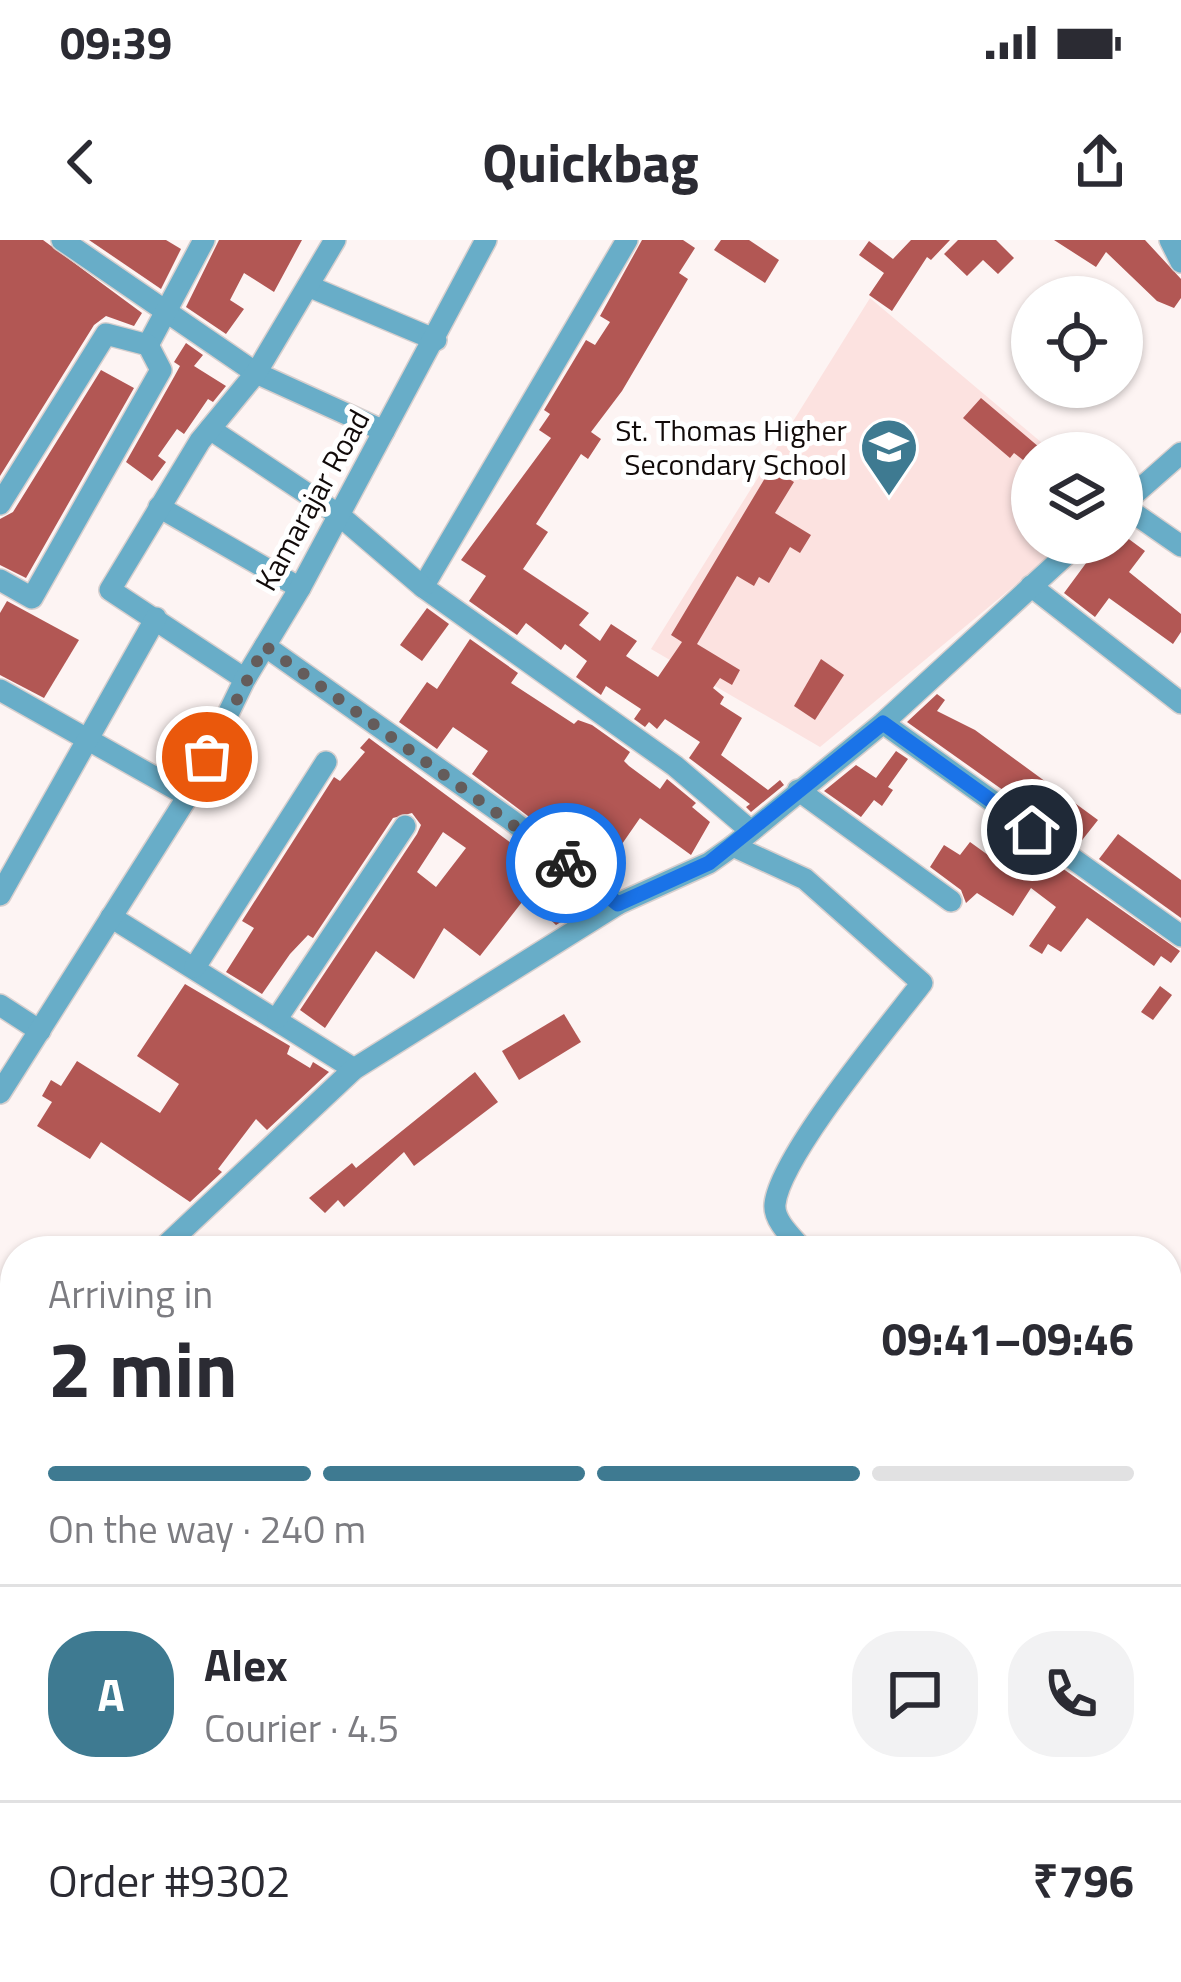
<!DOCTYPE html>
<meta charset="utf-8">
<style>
body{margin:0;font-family:"Titillium Web",sans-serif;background:#f2f2f3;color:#2b2b33;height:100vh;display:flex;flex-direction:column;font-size:45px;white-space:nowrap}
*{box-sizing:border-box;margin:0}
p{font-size:39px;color:#7c7c81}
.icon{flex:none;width:66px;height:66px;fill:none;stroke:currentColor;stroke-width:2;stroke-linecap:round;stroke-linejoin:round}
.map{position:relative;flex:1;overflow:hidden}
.drawer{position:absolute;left:0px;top:996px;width:1182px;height:747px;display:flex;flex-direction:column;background:#fff;border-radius:48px 48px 0 0;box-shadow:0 3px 9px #0004}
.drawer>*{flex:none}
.tools{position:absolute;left:1011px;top:36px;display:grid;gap:24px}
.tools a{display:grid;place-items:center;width:132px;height:132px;border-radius:50%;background:#fff;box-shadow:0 3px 9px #0004;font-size:60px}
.pin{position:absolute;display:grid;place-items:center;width:102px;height:102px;color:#fff;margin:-51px;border:6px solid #fff;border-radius:50%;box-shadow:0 3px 12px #0007}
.courier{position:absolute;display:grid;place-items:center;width:120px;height:120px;margin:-60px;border:9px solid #1a73e8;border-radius:50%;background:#fff;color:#222;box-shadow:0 3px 15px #0007}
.overview em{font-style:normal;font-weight:700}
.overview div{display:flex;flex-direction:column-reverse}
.overview{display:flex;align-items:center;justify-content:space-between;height:204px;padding:0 48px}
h1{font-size:78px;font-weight:700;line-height:90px}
.bar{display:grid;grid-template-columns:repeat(4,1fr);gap:18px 12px;align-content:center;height:144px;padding:0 48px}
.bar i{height:15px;border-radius:9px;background:#e1e1e2}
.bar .active{background:#3e7a91}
.bar p{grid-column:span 4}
.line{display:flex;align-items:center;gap:30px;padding:0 48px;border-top:3px solid #e1e1e2}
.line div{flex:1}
.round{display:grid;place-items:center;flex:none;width:126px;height:126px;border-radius:48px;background:#f2f2f3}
.status{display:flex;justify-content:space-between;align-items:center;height:84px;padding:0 60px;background:#fff;direction:ltr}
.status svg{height:33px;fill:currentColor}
header{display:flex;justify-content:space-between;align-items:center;height:156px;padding:0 48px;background:#fff;font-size:54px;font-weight:700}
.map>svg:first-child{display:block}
</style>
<div class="status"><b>09:39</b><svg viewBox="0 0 49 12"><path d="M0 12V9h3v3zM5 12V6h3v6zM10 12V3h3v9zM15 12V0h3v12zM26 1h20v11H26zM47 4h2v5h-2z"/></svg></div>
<header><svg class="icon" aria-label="back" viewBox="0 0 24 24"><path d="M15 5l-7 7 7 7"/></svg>Quickbag<svg class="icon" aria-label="share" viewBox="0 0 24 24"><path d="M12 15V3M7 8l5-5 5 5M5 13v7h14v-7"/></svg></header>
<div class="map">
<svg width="1181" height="1742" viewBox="0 0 1181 1742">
<rect width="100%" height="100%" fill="#fdf4f3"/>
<g fill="#fce2e0">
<path d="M870,58L1054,213H1032V303H1066L820,507L651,409Z"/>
<path d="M1181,1055V1369L1167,1373V1076Z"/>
</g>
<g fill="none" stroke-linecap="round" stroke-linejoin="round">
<path stroke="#4a97b5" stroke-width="4.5" d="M1167,1512L1181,1507"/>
</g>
<g fill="#b25754" fill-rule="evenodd">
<path d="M0,0H43L142,73L134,86L106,76L94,85L0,236Z"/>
<path d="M89,0H166L181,9L161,49Z"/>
<path d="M219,0H302L274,52L244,33L230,60L244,69L226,94L186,67Z"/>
<path d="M642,0H683L695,8L679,33L688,39L622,151L591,192L601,199L588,219L581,214L536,284L548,292L523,329L589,373L579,385L600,401L611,384L637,401L626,416L658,437L682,402L671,395L771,228L794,242L775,273L811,295L800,313L790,307L769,343L759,337L754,346L737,336L697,404L740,430L732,445L720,438L713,448L724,457L720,464L742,478L721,515L768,550L780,540L784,545L751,572L746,567L750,564L689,518L700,502L665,479L657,489L649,482L645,487L634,479L641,469L606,446L601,455L576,437L587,421L565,404L561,410L526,383L517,395L469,361L486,336L461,320L551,198L539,190L550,174L544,170L586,100L595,105L610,82L600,76Z"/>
<path d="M721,0H749L779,20L765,43L714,10Z"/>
<path d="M911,0H950L931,20L927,17L892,71L869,55L884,33L859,15L869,1L893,19Z"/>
<path d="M958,0H996L1014,18L998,34L983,20L967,36L944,14Z"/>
<path d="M1054,0H1145L1181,39V58L1174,68L1157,61L1106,12L1096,27Z"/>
<path d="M186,103L203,115L194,126L226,146L213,162L208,159L184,194L177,189L158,216L166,222L152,241L126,222L174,137L180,126L174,122Z"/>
<path d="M101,130L134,148L26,338L0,325V279L13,272Z"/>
<path d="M981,158L1046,213H1032V227L1014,213L1010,218L963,178Z"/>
<path d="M1122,294L1145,311L1129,332L1181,374V392L1173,404L1109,358L1095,377L1064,353L1095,311L1102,317L1112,303H1122Z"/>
<path d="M7,361L79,400L44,458L0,435V373Z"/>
<path d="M427,368L449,384L422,421L400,405Z"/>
<path d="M470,399L518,433L511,443L574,484L578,480L592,485L630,512L624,521L629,526L660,549L667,539L696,563L692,567L710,582L691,615L640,578L613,617L597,628L472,534L488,511L453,487L437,509L399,482L427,442L437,449Z"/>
<path d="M821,419L844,435L815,480L794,466Z"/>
<path d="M937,454L945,460L937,471L975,490L1098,580L1079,604L907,482Z"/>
<path d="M369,498L592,663L556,685L526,657L480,716L444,688L414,739L376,711L325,788L300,770L417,594L421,585L412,573L393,578L313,698L308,695L290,714L262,754L226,732L254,688L242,681L334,537L340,541L365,512L360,508ZM443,592L466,608L436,647L417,632Z"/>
<path d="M896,511L908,519L888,547L893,550L882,566L874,560L861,577L824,551L856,525L876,538Z"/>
<path d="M988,576L1180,711L1171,723L1161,716L1154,726L1087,678L1061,712L1048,704L1042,714L1029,706L1056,667L1031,648L1013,676L977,653L966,663L961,650L930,627L944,605L960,615L970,602L995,620L1010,599L984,584Z"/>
<path d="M1118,594L1181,640V678L1099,619Z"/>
<path d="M185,744L290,806L287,814L310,828L313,822L329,832L267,890L256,879L218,929L222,932L190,962L101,902L90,919L37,886L52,862L42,856L51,840L61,846L77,821L160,873L179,844L137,816Z"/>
<path d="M1160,746L1172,755L1153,780L1141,772Z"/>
<path d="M564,774L581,802L519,840L502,811Z"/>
<path d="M475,832L498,862L414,926L404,912L344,967L338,960L325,973L309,958L352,923L356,928Z"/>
<path d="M15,1305V1421L0,1447V1332Z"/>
<path d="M1181,1437V1495L1172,1474L1167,1476V1445Z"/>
<path d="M1181,1589V1628L1167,1631V1592Z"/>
<path d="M1173,1726L1181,1732V1742L1023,1741L1057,1728Z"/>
<path d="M504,1728H542L564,1742H497Z"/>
<path d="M578,1728H611L608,1742H574Z"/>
<path d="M642,1728L724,1735L722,1728H877L866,1742H848L847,1736L818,1742L757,1737L756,1742H639Z"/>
</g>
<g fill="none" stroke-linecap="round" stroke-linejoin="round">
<g stroke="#d7cfce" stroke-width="24">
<g id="minor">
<path d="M62,0L256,133L384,191"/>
<path d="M627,0L423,347L675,526L751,591"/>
<path d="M1170,0L1181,22"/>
<path d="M308,46L436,100"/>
<path d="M148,105L204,0"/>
<path d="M210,189L339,275L423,347"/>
<path d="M1181,213L1122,265L1181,306"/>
<path d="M0,264L106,94L148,105L161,130L32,358L0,340"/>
<path d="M159,267L300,348"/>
<path d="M1031,346L1181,463"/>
<path d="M265,406L511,580L618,664"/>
<path d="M245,439L110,350L200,201L256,133L335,0"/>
<path d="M0,450L188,556"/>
<path d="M883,483L1181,696"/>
<path d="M798,550L951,661"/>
<path d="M733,606L805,639L922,743C889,786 780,916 775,964C773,981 793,998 804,1011"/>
<path d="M0,655L156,378"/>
<path d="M111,677L354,829"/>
<path d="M195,727L326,522"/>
<path d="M0,765L40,791"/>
<path d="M278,777L405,586"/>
<path d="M0,853L188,556L245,439L300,348L486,0"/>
<path d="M160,1011L354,829L618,664L709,623L733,606L883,483L1079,303"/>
<path d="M0,1135L15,1122"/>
<path d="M1167,1430L1181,1414"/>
<path d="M1167,1649L1181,1645"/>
<path d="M623,1742L627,1728"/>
<path d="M882,1742L939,1728"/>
<path d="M966,1742L987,1728"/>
</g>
</g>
<g stroke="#d7cfce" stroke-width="33">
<g id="highway">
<path d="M0,1556L15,1567"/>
<path d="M0,1586L15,1596"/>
<path d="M236,1728L265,1742"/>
<path d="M285,1728L313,1742"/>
</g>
</g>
<use href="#minor" stroke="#68adc8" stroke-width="21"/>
<use href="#highway" stroke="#074d62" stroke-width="30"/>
</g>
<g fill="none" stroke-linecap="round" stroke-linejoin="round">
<path stroke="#645c5b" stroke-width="12" stroke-dasharray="0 21.6" d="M207,517L265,406L566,623"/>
<path stroke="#1a73e8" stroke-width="15" d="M566,623L618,664L709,623L883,483L1032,590"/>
</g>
<defs>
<g id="school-pin" transform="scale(3)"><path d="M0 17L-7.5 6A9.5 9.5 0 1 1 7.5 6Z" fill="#3e7a91" stroke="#fff"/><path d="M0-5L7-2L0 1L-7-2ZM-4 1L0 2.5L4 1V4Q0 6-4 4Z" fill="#fff"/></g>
</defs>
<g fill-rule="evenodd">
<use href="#school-pin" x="889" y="207"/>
</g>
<g text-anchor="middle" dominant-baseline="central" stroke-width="10" stroke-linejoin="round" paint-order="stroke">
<g font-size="30" fill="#110a09" stroke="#fff" text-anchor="end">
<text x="847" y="190">St. Thomas Higher<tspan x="847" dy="34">Secondary School</tspan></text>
</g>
<g font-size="30" fill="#110a09" stroke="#fff">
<text transform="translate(312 260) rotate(-61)">Kamarajar Road</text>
</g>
</g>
</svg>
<div class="tools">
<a><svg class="icon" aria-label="locate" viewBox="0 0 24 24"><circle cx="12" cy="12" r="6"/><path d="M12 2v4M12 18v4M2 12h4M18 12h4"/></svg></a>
<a><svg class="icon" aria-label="layers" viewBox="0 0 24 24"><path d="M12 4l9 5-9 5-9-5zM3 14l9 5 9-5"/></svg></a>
</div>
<div class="pin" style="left:207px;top:517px;background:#ea580c"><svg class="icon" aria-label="bag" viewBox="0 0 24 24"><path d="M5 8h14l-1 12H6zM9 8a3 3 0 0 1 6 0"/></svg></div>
<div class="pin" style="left:1032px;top:590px;background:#1f2937"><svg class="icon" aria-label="home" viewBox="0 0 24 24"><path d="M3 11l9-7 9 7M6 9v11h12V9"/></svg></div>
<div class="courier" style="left:566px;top:623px"><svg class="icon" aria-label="bike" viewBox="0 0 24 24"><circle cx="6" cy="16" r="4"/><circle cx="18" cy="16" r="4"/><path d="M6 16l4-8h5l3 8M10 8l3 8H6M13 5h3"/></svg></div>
<section class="drawer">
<div class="overview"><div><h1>2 min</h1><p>Arriving in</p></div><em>09:41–09:46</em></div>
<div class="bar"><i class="active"></i><i class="active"></i><i class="active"></i><i></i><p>On the way · 240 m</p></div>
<div class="line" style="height:216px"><b class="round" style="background:#3e7a91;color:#fff">A</b><div><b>Alex</b><p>Courier · 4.5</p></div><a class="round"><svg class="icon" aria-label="chat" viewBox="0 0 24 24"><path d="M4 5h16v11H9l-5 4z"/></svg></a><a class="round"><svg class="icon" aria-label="phone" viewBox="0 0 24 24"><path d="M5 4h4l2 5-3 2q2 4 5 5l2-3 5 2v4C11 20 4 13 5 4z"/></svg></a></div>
<div class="line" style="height:156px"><div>Order #9302</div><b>₹796</b></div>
</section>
</div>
